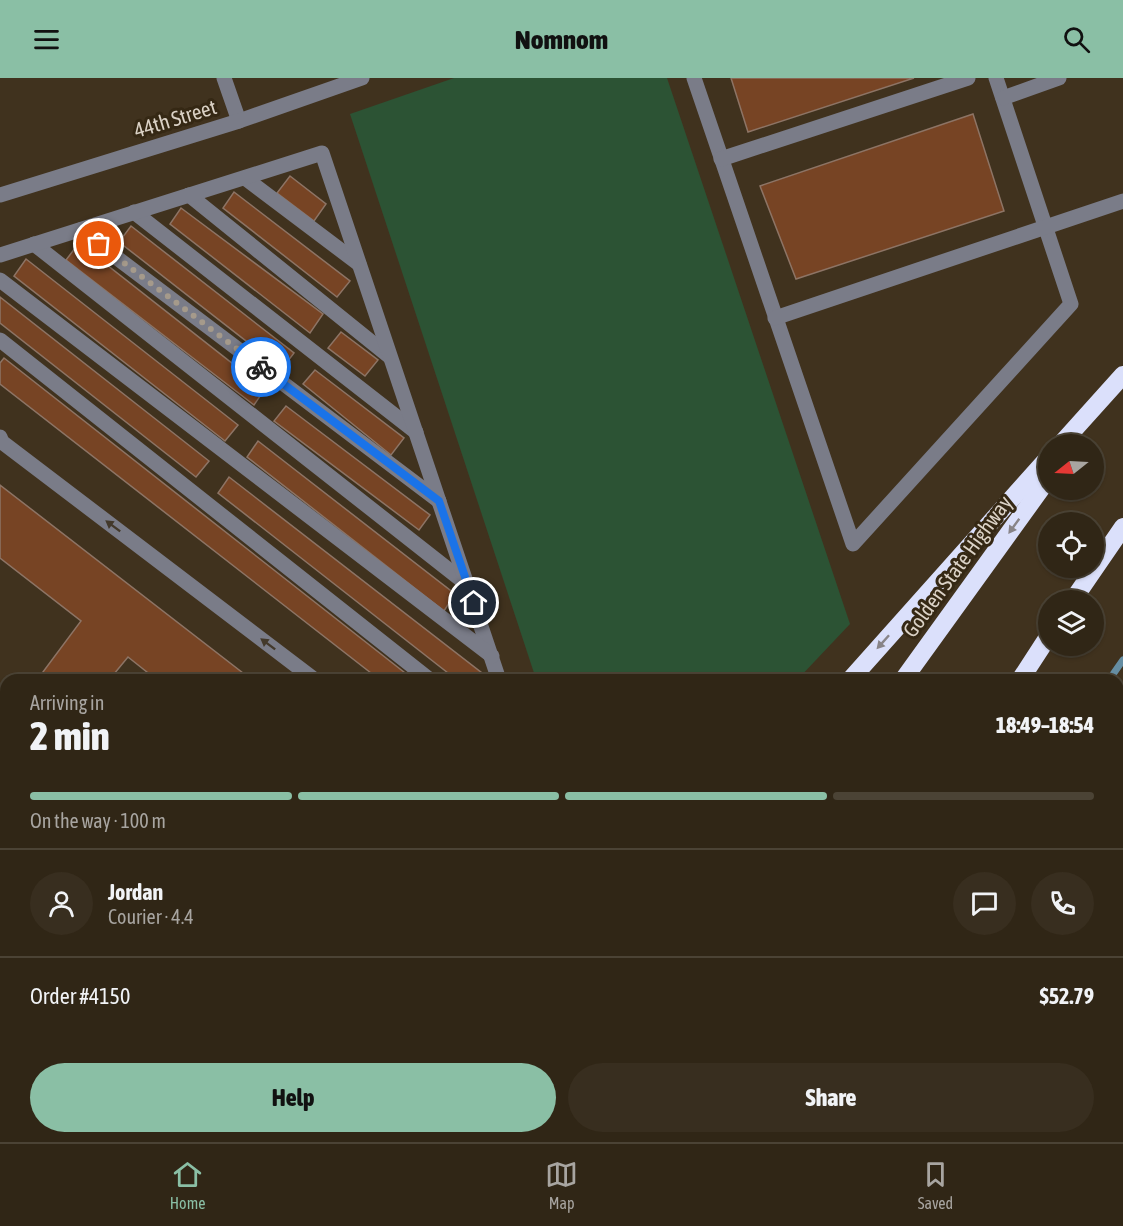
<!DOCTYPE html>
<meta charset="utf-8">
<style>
body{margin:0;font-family:"Asap Condensed",sans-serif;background:#382e1f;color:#f1f3f6;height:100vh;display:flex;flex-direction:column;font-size:22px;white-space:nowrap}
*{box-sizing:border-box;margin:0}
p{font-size:20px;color:#a8a5a1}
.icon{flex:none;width:33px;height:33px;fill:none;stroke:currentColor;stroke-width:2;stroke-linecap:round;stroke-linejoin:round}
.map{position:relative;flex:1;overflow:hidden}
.drawer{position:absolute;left:0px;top:596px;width:1124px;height:470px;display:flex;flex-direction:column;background:#302616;border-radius:18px 18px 0 0;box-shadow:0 2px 4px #0004,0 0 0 2px #4b4335}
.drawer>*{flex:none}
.needle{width:39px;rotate:252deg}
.fabs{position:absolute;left:1038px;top:356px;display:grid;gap:12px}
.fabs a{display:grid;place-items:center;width:66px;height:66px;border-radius:50%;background:#302616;box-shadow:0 2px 4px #0004,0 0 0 2px #4b4335;font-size:30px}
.pin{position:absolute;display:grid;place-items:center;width:51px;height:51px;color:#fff;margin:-26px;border:3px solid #fff;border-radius:50%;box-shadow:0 2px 6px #0007}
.courier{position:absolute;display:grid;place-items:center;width:60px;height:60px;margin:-30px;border:4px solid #1a73e8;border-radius:50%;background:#fff;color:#222;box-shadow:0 2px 8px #0007}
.headline em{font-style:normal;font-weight:800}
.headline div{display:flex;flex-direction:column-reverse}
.headline{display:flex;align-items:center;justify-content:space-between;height:102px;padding:0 30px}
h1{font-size:39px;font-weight:800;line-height:45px}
.bar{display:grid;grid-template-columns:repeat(4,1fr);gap:9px 6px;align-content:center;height:72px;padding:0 30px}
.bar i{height:8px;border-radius:4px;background:#4b4335}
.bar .selected{background:#8abfa5}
.bar p{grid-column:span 4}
.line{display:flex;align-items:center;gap:15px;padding:0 30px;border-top:2px solid #4b4335}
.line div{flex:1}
.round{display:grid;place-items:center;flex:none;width:63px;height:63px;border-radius:32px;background:#382e1f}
.action{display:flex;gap:12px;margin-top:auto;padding:12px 30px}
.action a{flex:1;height:69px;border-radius:36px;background:#8abfa5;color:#111;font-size:24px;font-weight:800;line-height:69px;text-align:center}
.action a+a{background:#382e1f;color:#f1f3f6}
header{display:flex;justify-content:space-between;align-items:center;height:78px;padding:0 30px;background:#8abfa5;color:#111;font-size:27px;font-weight:800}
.tabs{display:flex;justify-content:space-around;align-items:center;height:84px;border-top:2px solid #4b4335;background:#302616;font-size:16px;color:#a8a5a1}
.tabs a{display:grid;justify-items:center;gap:3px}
.tabs .selected{color:#8abfa5}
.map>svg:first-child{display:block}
</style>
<header><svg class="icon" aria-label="menu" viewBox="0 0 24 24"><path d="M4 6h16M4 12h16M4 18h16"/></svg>Nomnom<svg class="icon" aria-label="search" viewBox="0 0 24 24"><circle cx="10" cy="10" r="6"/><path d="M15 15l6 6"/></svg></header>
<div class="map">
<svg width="1123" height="1064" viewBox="0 0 1123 1064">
<rect width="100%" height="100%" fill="#40321e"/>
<g fill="#2c5334">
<path d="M454,0H667L850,546L798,601H536L350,36Z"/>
<path d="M1123,608V1064H796L799,1059H1118V616Z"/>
<path d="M0,790H6V949L0,959Z"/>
<path d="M29,1059H348L349,1064H29Z"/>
<path d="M398,1059H467L462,1064H397Z"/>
</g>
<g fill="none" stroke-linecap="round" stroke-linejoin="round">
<g stroke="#658da2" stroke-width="7">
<path d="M1109,602L1123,582"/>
<path d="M769,1064L772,1059"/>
</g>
</g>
<g fill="#774424" stroke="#8d7465" stroke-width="1.5">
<path d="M731,0H914L748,54Z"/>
<path d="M973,36L1004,133L796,201L760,108Z"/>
<path d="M290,98L326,126L314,143L277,115Z"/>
<path d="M234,114L350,203L337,219L223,130Z"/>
<path d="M181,130L323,236L310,255L170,146Z"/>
<path d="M131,148L294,275L282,291L119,164Z"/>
<path d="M79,165L265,311L254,327L66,182Z"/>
<path d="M26,181L238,347L225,363L14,198Z"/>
<path d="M0,219L209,383L196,399L0,245Z"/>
<path d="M341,254L378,282L365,298L328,270Z"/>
<path d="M4,280L414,602H380L0,306V285Z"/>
<path d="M315,292L404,360L391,377L303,306Z"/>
<path d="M286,328L430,437L419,452L274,343Z"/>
<path d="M258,363L455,516L444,533L247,379Z"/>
<path d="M229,399L482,595L477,602H457L218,415Z"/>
<path d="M0,407L252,602H157L128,579L109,602H37L81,543L0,480Z"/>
</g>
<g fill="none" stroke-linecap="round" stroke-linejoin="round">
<g stroke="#7a7c88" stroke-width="15">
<path d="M224,0L239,43"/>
<path d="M694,0L853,466L1071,226L996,0"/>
<path d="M1003,20L1059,0"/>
<path d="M721,81L968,0"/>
<path d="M245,100L359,186"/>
<path d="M0,117L239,43L362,0"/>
<path d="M189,117L390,279"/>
<path d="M134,134L416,354"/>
<path d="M80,152L439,423"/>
<path d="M34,166L468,507"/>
<path d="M0,177L322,75L499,602"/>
<path d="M0,202L492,578"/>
<path d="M775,240L1123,123"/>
<path d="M0,262L430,602"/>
<path d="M0,359L2,364L315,602"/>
<path d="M1118,678L1123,670"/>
<path d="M0,684L6,685"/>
</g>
<g stroke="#dbe0fb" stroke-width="18">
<path d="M1061,366L1123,297"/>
<path d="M1073,522L1123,449"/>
<path d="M850,602L1048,380"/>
<path d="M903,602L1048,401"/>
<path d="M1020,602L1048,559"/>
<path d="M0,767L6,768"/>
<path d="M3,1064L1,1036L6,1004"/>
<path d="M380,1064L381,1059"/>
<path d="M514,1064L519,1059"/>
<path d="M625,1064L630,1059"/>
<path d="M660,1064L664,1059"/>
</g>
</g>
<defs><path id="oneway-solid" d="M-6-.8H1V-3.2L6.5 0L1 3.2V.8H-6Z" transform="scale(1.5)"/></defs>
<g fill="#43392b">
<use href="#oneway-solid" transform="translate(113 448) rotate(-143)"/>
<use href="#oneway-solid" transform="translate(268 566) rotate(-143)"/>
</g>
<g fill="#888488">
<use href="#oneway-solid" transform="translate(1014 448) rotate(126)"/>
<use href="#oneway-solid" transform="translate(883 564) rotate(132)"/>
</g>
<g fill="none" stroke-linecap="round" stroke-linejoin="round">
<path stroke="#a59a8b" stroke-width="6" stroke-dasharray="0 10.8" d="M99,166L261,289"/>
<path stroke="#1a73e8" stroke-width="8" d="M261,289L439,423L474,525"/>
</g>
<g text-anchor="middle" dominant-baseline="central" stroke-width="6" stroke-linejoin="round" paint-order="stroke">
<g font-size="21" fill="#dbd2c6" stroke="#352814">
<text transform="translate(175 40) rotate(-17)">44th Street</text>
<text transform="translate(957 488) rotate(-54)">Golden State Highway</text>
</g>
</g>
</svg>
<div class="fabs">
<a><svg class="needle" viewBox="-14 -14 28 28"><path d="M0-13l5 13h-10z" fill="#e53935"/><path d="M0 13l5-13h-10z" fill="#a8a5a1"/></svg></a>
<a><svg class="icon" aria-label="locate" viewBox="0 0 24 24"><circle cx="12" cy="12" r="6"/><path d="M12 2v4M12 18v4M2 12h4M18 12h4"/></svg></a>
<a><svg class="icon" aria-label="layers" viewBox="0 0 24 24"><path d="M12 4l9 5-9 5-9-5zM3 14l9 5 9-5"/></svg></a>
</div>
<div class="pin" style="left:99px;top:166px;background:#ea580c"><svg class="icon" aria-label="bag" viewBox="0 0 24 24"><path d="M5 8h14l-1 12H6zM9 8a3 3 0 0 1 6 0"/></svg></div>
<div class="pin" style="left:474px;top:525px;background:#1f2937"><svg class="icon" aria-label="home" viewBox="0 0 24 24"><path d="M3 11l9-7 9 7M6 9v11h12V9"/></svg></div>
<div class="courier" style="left:261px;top:289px"><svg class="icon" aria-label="bike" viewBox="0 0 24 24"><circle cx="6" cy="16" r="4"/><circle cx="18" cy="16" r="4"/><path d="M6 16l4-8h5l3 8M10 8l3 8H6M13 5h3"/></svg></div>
<section class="drawer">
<div class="headline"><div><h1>2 min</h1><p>Arriving in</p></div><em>18:49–18:54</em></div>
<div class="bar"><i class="selected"></i><i class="selected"></i><i class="selected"></i><i></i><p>On the way · 100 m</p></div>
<div class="line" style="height:108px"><a class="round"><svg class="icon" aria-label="person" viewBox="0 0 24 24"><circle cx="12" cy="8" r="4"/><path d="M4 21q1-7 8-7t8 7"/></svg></a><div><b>Jordan</b><p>Courier · 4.4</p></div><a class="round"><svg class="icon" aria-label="chat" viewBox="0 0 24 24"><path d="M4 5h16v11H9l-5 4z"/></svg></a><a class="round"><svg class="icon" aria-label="phone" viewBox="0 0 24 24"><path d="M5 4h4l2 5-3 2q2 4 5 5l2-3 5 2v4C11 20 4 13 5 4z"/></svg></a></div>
<div class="line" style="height:78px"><div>Order #4150</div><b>$52.79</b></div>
<div class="action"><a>Help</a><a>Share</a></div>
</section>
</div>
<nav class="tabs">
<a class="selected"><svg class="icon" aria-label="home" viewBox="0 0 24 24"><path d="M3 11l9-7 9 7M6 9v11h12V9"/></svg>Home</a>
<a><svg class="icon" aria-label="map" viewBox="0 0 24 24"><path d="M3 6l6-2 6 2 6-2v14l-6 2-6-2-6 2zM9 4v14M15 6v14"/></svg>Map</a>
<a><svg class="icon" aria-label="saved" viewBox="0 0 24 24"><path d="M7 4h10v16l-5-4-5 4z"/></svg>Saved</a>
</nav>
